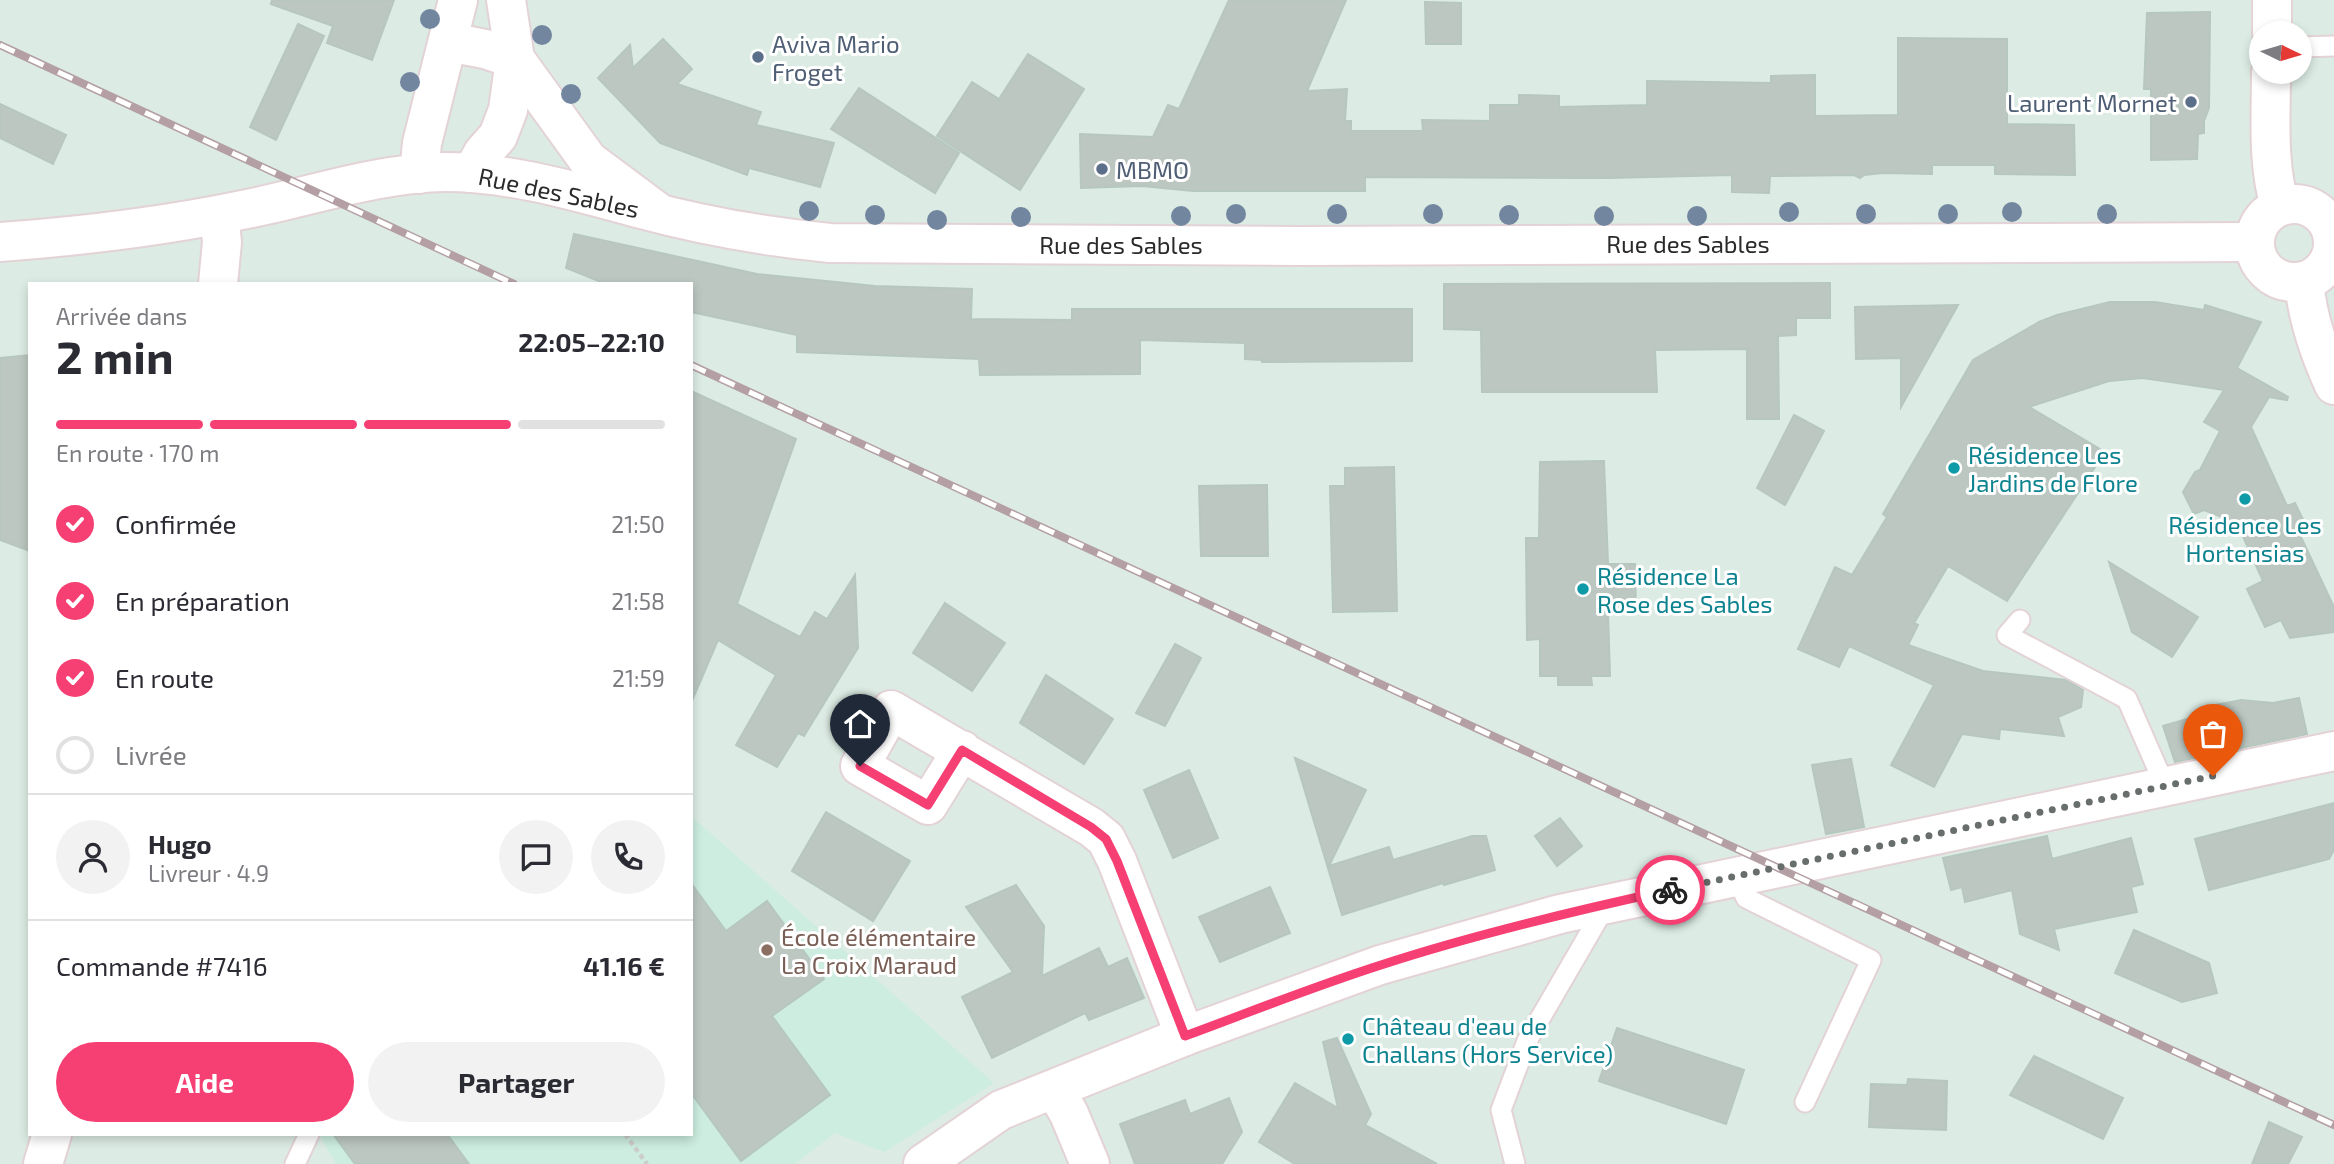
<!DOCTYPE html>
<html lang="fr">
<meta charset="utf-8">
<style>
body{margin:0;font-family:"Exo 2",sans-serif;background:#f2f2f3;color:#2b2b33;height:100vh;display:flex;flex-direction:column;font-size:26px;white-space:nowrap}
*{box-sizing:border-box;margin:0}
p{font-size:23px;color:#7c7c81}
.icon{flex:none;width:38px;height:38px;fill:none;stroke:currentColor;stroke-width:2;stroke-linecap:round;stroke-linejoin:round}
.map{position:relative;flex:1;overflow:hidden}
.sheet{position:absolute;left:28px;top:282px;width:665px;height:854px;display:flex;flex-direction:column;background:#fff;border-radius:0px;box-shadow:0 4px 10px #0003}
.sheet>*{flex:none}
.needle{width:46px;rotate:95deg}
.tools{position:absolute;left:2249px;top:21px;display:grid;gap:14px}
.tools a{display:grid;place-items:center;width:63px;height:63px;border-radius:50%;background:#fff;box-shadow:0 4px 10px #0003;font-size:35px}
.pin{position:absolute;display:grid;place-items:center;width:60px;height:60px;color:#fff;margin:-72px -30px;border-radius:50% 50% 50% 0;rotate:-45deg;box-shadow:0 0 7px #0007}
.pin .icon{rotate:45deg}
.courier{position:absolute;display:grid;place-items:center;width:70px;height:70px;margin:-35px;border:5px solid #f63f73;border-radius:50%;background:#fff;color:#222;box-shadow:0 2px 9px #0007}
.summary em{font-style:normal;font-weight:700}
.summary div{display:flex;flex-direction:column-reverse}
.summary{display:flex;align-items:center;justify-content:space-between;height:119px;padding:0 28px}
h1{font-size:46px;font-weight:700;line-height:52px}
.bar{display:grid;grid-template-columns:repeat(4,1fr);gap:10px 7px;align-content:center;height:84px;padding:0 28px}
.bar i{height:9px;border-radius:5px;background:#e1e1e2}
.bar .on{background:#f63f73}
.bar p{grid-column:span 4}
.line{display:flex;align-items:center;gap:18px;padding:0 28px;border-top:2px solid #e1e1e2}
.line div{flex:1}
.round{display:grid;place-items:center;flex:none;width:74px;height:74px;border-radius:37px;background:#f2f2f3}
ol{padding:0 28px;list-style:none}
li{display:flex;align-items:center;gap:21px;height:77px}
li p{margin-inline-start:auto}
li .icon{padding:7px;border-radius:50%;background:#f63f73;color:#fff;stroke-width:4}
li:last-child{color:#7c7c81}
li i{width:38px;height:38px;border:4px solid #e1e1e2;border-radius:50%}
.cta{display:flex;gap:14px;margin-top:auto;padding:14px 28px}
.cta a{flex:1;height:80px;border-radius:42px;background:#f63f73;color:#fff;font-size:28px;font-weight:700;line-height:80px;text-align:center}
.cta a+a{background:#f2f2f3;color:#2b2b33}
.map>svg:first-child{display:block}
</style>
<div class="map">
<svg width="2334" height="1164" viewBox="0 0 2334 1164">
<rect width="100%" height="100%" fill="#dcece4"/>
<path fill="#cceddf" d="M691,816L994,1083L884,1152L835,1133L795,1164H336L319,1134H691Z"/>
<g fill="#bcc7c1" stroke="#b6c7bf" stroke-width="2">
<path d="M272,0H394L372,60L327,43L333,26L271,4Z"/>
<path d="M1229,0H1346L1307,91L1347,89L1345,121H1351V131H1423L1422,120L1490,121V105H1519V95L1559,96V107L1647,105V81L1771,83V76L1815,75V116L1898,115V38L2007,39V124L2074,125L2075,175L1995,174V165H1932V174L1883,173L1864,175L1860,178L1854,175L1770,176L1769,193L1732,192V175L1608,178L1365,177V191H1193L1142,186L1081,188L1080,134L1153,137L1168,105L1179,109Z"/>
<path d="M1425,2L1461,3V44H1426Z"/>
<path d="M2210,12L2209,108L2204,121V133L2198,134L2197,159L2151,160V89H2144L2147,13Z"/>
<path d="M298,24L324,36L276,140L250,127Z"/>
<path d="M663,39L692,69L677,84L761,112L756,125L834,143L820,187L749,168L747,175L660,143L598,78L630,45L633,68Z"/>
<path d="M1028,54L1084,89L1020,190L937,136L972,82L999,99Z"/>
<path d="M859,88L959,153L935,193L831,129Z"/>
<path d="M0,104L66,135L53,164L0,138Z"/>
<path d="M574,234L757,274L875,286L972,289L971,319L1072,320V309H1412V361L1262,362V360L1245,359V343L1140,340V374L980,375L979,359L797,352V335L691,312V284H606L566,268Z"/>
<path d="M1830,283V318H1796V335L1778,336L1779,419H1747V349L1655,350L1657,392H1482L1481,330L1444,329V284Z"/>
<path d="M2110,302H2155L2204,310L2205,305L2261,322L2237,368L2288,397L2287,400L2269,397L2251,427L2287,506L2295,503L2308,530L2300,535L2334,607V632L2290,638L2281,620L2265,627L2247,589L2263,581L2237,523L2204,510L2194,514L2183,492L2195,472L2200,470L2220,431L2204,422L2224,390L2143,378L2109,381L2029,407L2105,452L2007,601L1948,566L1914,623L1918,625L1908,645L1983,671L2066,680L2083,690L2081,707L2058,717L2064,736L2000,729L1999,739L1962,734L1934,787L1891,765L1934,685L1849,646L1839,667L1798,649L1835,567L1852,575L1887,517L1883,514L1973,360L2039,322L2057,315Z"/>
<path d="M1958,305L1901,407V358L1856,359L1855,307Z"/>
<path d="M30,355V551L0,540V358Z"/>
<path d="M691,391L796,439L737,604L800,637L815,612L827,619L855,575L858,648L804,736L798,733L777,767L736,745L776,675L718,640L691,703Z"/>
<path d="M1794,415L1824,431L1785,505L1757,488Z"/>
<path d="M1604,461L1608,564H1635L1636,613H1608L1610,676H1591L1592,685H1558V676H1540V639L1527,640L1526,538H1539L1540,462Z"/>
<path d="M1394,467L1397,611L1333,612L1330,486H1345V468Z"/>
<path d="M1267,485L1268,556H1201L1199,486Z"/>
<path d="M2109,562L2198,617L2172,657L2132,632Z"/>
<path d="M945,603L1005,643L972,691L913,653Z"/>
<path d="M1175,644L1201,658L1165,726L1136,713Z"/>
<path d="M1046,675L1113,719L1084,764L1020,723Z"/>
<path d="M2299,698L2307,734L2175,762L2163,726L2201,715L2200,708L2241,700L2273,703Z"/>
<path d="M1295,758L1366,790L1329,866L1389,847L1393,860L1472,836H1486L1495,870L1444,885L1443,883L1342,915Z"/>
<path d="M1851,759L1864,827L1826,834L1812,765Z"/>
<path d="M1189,770L1218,838L1173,858L1144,790Z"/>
<path d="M2334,803V850L2329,859L2209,890L2195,839Z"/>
<path d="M826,812L910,861L873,921L792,871Z"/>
<path d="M1560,818L1582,846L1557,866L1535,836Z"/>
<path d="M2047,836L2052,859L2131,838L2143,884L2131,887L2137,912L2054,929L2059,950L2020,934L2012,890L1965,902L1962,887L1951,890L1943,858Z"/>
<path d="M691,883L726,931L767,901L824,979L772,1016L830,1095L741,1161L691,1093Z"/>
<path d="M1016,885L1044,926L1042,976L1099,948L1108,967L1127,958L1144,998L1089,1020L1085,1013L992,1058L962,997L1013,972L966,907Z"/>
<path d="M1270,887L1290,933L1220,962L1199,917Z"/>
<path d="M2134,930L2209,963L2217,993L2182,1002L2115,973Z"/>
<path d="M1617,1028L1744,1070L1726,1124L1599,1081Z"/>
<path d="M1337,1038L1371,1114L1365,1125L1437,1164H1295L1259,1142L1295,1083L1338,1108L1323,1042Z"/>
<path d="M2034,1056L2123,1098L2103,1139L2010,1095Z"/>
<path d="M1908,1079L1947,1081L1946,1130L1869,1127L1871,1084L1907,1085Z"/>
<path d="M1229,1098L1242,1132L1222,1164H1135L1120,1124L1185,1100L1190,1114Z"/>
<path d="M2269,1122L2302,1137L2288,1164H2252Z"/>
<path d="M333,1134H447L469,1164H355Z"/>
</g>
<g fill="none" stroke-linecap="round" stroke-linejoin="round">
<g stroke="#e3d2d6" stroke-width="23">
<g id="lane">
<path d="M2300,47L2334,46"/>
<path d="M2020,620L2007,635L2127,699L2165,786"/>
<path d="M1736,876L1746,898L1871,960L1805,1102"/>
<path d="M295,1164L309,1134"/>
<path d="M1515,1164L1501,1110L1527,1041L1606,905"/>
</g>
</g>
<g stroke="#e3d2d6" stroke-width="42">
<g id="street">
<path d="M506,0L515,59L588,160L659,213"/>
<path d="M448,42L485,49L515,59L508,110L498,136L483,153L472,173"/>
<path d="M419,174L422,143L458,0"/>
<path d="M218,284L222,242L219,215"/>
<path d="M962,750L928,805L860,766L891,710L1091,827L1106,839L1117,861L1185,1036"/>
<path d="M1055,1089L1069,1114L1090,1164"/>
<path d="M43,1164L52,1134"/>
<path d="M923,1164L1001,1110L1185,1036L1380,965L1560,914L2334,751"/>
</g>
</g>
<g stroke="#e3d2d6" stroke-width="42">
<g id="secondary">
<path d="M2272,33V0"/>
<path d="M2271,72C2271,116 2267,164 2280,206"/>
<circle cx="2294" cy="243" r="39"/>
<path d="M0,242C83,236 166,226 247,209C313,196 377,173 445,172C510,172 574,191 637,208C700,225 766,237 830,243L1299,246L2255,242"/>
<path d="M2304,281C2307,318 2319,352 2334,385"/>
</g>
</g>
<path stroke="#ccc" stroke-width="4.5" stroke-dasharray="5 3.5" stroke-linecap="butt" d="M625,1134L647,1164"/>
<use href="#lane" stroke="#fff" stroke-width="19"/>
<use href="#street" stroke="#fff" stroke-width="38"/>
<use href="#secondary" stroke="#fff" stroke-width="38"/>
<g stroke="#b49fa4" stroke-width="8">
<g id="rail">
<path d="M0,45L514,284"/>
<path d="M691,365L2334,1125"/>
</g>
</g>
<use href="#rail" stroke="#fff" stroke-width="5" stroke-dasharray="16" stroke-linecap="butt"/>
</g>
<g fill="#72869f">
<circle cx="430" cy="19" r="10"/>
<circle cx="542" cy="35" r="10"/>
<circle cx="410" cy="82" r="10"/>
<circle cx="571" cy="94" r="10"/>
<circle cx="809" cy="211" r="10"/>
<circle cx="1789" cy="212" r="10"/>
<circle cx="2012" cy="212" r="10"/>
<circle cx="1236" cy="214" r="10"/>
<circle cx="1337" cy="214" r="10"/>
<circle cx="1433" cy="214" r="10"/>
<circle cx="1866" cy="214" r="10"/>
<circle cx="1948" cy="214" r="10"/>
<circle cx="2107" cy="214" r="10"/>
<circle cx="875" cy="215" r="10"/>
<circle cx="1509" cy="215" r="10"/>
<circle cx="1181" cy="216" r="10"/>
<circle cx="1604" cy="216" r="10"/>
<circle cx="1697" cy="216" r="10"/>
<circle cx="1021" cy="217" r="10"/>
<circle cx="937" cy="220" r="10"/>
</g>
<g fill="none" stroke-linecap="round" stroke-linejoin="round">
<path stroke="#686e6b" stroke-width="7" stroke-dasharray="0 12.6" d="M1670,890L2213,776"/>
<path stroke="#f63f73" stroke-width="9" d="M860,766L928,805L962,750L1091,827L1106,839L1117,861L1185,1036C1250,1012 1315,986 1381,965C1476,934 1573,911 1670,890"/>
</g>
<g fill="#5c6f8a" stroke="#fff" stroke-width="2.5">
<circle cx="758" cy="57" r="7"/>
<circle cx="2191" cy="102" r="7"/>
<circle cx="1102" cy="169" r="7"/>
</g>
<g fill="#0f9aa8" stroke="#fff" stroke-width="2.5">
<circle cx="1954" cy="468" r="7"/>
<circle cx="2245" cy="499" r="7"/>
<circle cx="1583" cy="589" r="7"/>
<circle cx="1348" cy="1039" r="7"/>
</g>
<circle fill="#8d6e63" stroke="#fff" stroke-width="2.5" cx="767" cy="950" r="7"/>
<g text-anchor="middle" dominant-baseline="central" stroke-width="6" stroke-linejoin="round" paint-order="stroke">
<g font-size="24" fill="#4e5e75" stroke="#fff" text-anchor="start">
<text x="772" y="43">Aviva Mario<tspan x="772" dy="28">Froget</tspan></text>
<text x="2177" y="102" text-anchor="end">Laurent Mornet</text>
<text x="1116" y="169">MBMO</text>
</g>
<g font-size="24" fill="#2a2a2a" stroke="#fff">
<text transform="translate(559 192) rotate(12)">Rue des Sables</text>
<text x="1688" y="243">Rue des Sables</text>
<text x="1121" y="244">Rue des Sables</text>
</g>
<g font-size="24" fill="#0d838f" stroke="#fff" text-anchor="start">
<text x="1968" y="454">Résidence Les<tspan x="1968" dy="28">Jardins de Flore</tspan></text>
<text x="2245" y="524" text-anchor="middle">Résidence Les<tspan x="2245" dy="28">Hortensias</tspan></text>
<text x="1597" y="575">Résidence La<tspan x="1597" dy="28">Rose des Sables</tspan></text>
<text x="1362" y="1025">Château d'eau de<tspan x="1362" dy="28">Challans (Hors Service)</tspan></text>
</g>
<g font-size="24" fill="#785e54" stroke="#fff" text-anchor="start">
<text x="781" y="936">École élémentaire<tspan x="781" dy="28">La Croix Maraud</tspan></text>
</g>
</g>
</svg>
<div class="tools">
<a><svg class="needle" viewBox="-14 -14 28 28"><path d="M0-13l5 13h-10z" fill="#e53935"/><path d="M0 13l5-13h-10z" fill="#7c7c81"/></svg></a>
</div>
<div class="pin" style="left:2213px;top:776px;background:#ea580c"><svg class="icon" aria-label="bag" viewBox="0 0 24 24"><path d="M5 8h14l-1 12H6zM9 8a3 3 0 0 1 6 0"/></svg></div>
<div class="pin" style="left:860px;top:766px;background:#1f2937"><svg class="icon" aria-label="home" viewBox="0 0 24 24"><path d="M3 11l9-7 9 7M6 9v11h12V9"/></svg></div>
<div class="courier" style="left:1670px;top:890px"><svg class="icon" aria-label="bike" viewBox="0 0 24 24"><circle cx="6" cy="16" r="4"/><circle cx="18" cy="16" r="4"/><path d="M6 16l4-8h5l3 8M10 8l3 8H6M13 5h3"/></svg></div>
<section class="sheet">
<div class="summary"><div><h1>2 min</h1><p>Arrivée dans</p></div><em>22:05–22:10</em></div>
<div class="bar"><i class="on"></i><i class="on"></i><i class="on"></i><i></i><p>En route · 170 m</p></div>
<ol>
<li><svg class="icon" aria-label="check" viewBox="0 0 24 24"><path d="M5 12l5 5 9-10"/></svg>Confirmée<p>21:50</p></li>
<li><svg class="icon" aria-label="check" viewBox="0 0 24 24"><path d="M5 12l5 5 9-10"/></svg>En préparation<p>21:58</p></li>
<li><svg class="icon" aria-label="check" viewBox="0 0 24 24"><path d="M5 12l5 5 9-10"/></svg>En route<p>21:59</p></li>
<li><i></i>Livrée</li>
</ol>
<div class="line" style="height:126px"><a class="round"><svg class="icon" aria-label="person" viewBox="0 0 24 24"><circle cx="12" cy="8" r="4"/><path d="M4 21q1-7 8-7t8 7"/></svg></a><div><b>Hugo</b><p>Livreur · 4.9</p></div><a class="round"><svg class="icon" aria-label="chat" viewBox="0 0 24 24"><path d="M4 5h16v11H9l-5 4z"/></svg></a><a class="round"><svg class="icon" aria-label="phone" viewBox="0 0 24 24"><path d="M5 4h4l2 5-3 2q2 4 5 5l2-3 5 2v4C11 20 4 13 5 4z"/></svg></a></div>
<div class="line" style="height:91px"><div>Commande #7416</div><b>41.16 €</b></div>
<div class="cta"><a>Aide</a><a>Partager</a></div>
</section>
</div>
